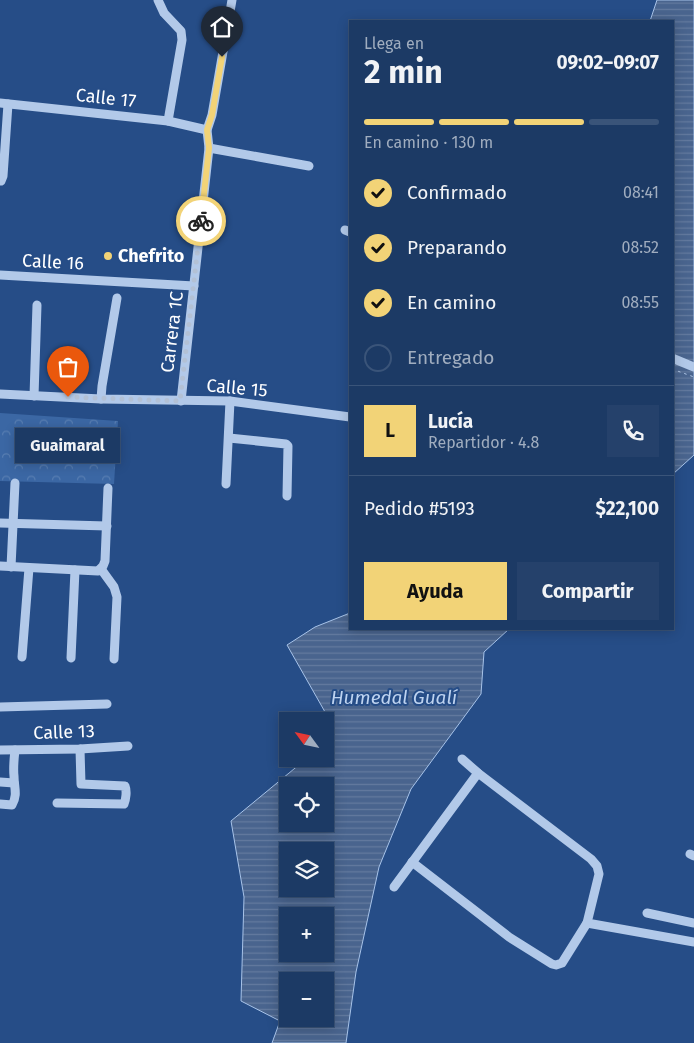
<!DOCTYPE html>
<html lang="es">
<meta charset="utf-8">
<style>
body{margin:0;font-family:"Fira Sans",sans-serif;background:#25416b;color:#f1f3f6;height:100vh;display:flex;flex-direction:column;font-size:19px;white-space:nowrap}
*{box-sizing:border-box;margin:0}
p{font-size:16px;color:#a0adbf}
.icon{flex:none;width:28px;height:28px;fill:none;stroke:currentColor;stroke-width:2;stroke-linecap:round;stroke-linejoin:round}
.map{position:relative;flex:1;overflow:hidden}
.sheet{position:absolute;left:349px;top:20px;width:325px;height:610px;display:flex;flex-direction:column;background:#1c3a65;border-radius:0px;box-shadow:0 2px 12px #0003,0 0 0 1px #3a5479}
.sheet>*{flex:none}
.needle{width:32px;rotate:303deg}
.buttons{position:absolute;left:279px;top:712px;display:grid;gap:10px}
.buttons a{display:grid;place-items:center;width:55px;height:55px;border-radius:0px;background:#1c3a65;box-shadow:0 2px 12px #0003,0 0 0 1px #3a5479;font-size:25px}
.pin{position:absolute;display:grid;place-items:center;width:42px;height:42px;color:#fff;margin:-51px -21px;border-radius:50% 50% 50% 0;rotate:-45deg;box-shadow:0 0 5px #0007}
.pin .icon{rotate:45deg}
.courier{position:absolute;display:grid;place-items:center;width:50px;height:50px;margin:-25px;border:4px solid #f2d377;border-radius:50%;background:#fff;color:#222;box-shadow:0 1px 6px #0007}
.bubble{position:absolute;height:35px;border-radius:0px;background:#1c3a65;box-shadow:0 2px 12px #0003,0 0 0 1px #3a5479;font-size:16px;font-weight:700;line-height:35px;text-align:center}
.overview em{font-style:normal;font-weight:700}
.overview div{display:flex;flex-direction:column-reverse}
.overview{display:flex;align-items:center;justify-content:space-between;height:85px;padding:0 15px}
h1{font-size:32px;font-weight:700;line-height:38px}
.bar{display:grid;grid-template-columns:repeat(4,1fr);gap:8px 5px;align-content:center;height:60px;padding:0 15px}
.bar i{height:6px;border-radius:4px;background:#3a5479}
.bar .on{background:#f2d377}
.bar p{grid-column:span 4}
.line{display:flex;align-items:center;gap:12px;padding:0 15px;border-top:1px solid #3a5479}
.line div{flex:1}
.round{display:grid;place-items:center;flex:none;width:52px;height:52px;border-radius:0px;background:#25416b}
ol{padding:0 15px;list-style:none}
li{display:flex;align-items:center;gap:15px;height:55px}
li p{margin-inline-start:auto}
li .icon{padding:5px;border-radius:50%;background:#f2d377;color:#111;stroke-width:4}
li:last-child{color:#a0adbf}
li i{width:28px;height:28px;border:2px solid #3a5479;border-radius:50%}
.action{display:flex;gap:10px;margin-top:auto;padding:10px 15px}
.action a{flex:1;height:58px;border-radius:0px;background:#f2d377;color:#111;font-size:20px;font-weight:700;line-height:58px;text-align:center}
.action a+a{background:#25416b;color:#f1f3f6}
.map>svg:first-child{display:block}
</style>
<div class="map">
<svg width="694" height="1043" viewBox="0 0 694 1043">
<defs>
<pattern id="park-crowns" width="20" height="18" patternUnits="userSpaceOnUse" patternTransform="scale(1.25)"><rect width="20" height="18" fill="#3b67a4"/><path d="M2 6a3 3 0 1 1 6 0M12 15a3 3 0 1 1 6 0" fill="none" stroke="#587eb2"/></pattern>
<pattern id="water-rules" width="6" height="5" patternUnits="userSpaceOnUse" patternTransform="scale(1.25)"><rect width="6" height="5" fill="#49648e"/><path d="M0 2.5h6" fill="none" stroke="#647b9f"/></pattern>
</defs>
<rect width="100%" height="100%" fill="#264d87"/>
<path fill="url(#park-crowns)" d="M0,413L118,421L114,484L0,481Z"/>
<g fill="url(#water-rules)" stroke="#a7c3e9" fill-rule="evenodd">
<path d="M657,0H694V455L673,474L672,21H650Z"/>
<path d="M350,613V629H509L484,652L481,694L411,789L379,867L356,972L346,1043H272L280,1021L241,1001L244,897L231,821L306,759H325V727L329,719L287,645L315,627ZM288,786H325V824H288ZM288,851H325V889H288ZM288,916H325V954H288ZM288,981H325V1019H288Z"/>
</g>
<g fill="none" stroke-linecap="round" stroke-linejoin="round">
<path stroke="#b2c9e9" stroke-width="1" stroke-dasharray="2.5 4" stroke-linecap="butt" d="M672,369L694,377"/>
<g stroke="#b2c9e9" stroke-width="9">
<path d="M158,0L164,13L181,31L182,40L168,121"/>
<path d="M0,103L168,121L207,130"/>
<path d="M209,148L309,166"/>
<path d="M0,181H1L3,176L8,104"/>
<path d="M345,230L350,232"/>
<path d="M0,275L194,286"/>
<path d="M672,358L694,367"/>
<path d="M0,394L101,399L230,401L350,417"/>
<path d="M34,396L37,305"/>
<path d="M101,399L102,386L117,298"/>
<path d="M181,401L209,148L207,130L212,115L232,0"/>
<path d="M229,438L286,444L288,446L287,496"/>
<path d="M226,484L230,401"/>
<path d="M0,523L107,526"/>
<path d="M0,566L98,571L103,566L105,561L108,488"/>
<path d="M11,567L15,483"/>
<path d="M101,569L114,587L117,597L114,659"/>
<path d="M22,657L29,568"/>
<path d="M71,658L75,570"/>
<path d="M0,707L107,704"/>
<path d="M0,750L80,749L128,746"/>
<path d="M462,759L478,773L591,859L597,866L599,874L587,923L694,942"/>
<path d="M0,782L14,783"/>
<path d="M57,803L124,804C126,799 127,791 125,786L81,784L80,749"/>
<path d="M0,804L12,805C18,795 14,787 14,776C13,767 14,759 15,750"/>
<path d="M690,854L694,856"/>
<path d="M412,862L509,937L552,964L556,965L562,963L587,923"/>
<path d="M394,887L478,773"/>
<path d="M647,913L694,923"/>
</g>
</g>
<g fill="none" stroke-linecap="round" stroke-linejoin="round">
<path stroke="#b3c1d5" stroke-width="5" stroke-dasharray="0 9" d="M68,397L180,401L201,221"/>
<path stroke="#f2d377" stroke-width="6" d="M201,221L209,148L207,130L212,115L222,57"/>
</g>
<circle fill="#f2d377" stroke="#264d87" stroke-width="2" cx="108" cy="256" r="5"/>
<g text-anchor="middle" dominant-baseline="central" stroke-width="4" stroke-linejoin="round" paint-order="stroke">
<g font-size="18" fill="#fff" stroke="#264d87">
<text transform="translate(106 98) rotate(6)">Calle 17</text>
<text transform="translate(53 262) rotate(3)">Calle 16</text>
<text transform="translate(172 332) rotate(-83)">Carrera 1C</text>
<text transform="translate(237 388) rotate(5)">Calle 15</text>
<text transform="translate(64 732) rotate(-2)">Calle 13</text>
</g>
<g font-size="18" font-weight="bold" fill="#fff" stroke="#264d87" text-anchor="start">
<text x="118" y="256">Chefrito</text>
</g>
<g font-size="19" font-style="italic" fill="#bed3f0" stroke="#264d87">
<text x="394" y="697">Humedal Gualí</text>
</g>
</g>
</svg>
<div class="buttons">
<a><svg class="needle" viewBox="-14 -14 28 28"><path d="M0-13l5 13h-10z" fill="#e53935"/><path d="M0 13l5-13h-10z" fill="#a0adbf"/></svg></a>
<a><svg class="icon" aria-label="locate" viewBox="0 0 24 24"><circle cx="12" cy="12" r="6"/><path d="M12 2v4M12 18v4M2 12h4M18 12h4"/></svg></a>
<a><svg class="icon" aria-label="layers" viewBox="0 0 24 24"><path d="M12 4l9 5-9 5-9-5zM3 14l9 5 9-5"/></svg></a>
<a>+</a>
<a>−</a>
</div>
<div class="pin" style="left:68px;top:397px;background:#ea580c"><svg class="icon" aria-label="bag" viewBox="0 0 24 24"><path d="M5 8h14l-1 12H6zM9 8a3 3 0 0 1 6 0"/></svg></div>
<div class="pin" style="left:222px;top:57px;background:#1f2937"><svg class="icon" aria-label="home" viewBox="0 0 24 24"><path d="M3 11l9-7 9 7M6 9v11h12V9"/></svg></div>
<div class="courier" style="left:201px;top:221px"><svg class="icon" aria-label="bike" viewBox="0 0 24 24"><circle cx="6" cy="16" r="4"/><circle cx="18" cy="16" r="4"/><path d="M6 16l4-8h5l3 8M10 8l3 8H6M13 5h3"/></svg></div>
<div class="bubble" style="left:15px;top:428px;width:105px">Guaimaral</div>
<section class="sheet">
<div class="overview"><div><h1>2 min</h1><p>Llega en</p></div><em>09:02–09:07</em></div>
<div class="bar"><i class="on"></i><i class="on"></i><i class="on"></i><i></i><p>En camino · 130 m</p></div>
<ol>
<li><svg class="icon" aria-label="check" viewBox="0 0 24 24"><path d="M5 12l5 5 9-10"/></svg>Confirmado<p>08:41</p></li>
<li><svg class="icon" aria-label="check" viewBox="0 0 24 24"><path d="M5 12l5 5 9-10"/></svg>Preparando<p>08:52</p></li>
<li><svg class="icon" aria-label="check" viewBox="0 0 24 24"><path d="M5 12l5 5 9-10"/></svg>En camino<p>08:55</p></li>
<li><i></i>Entregado</li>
</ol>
<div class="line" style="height:90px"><b class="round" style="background:#f2d377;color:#111">L</b><div><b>Lucía</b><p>Repartidor · 4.8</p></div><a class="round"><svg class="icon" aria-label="phone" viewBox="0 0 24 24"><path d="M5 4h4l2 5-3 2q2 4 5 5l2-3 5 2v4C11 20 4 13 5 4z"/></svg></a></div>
<div class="line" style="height:65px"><div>Pedido #5193</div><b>$22,100</b></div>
<div class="action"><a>Ayuda</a><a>Compartir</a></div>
</section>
</div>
